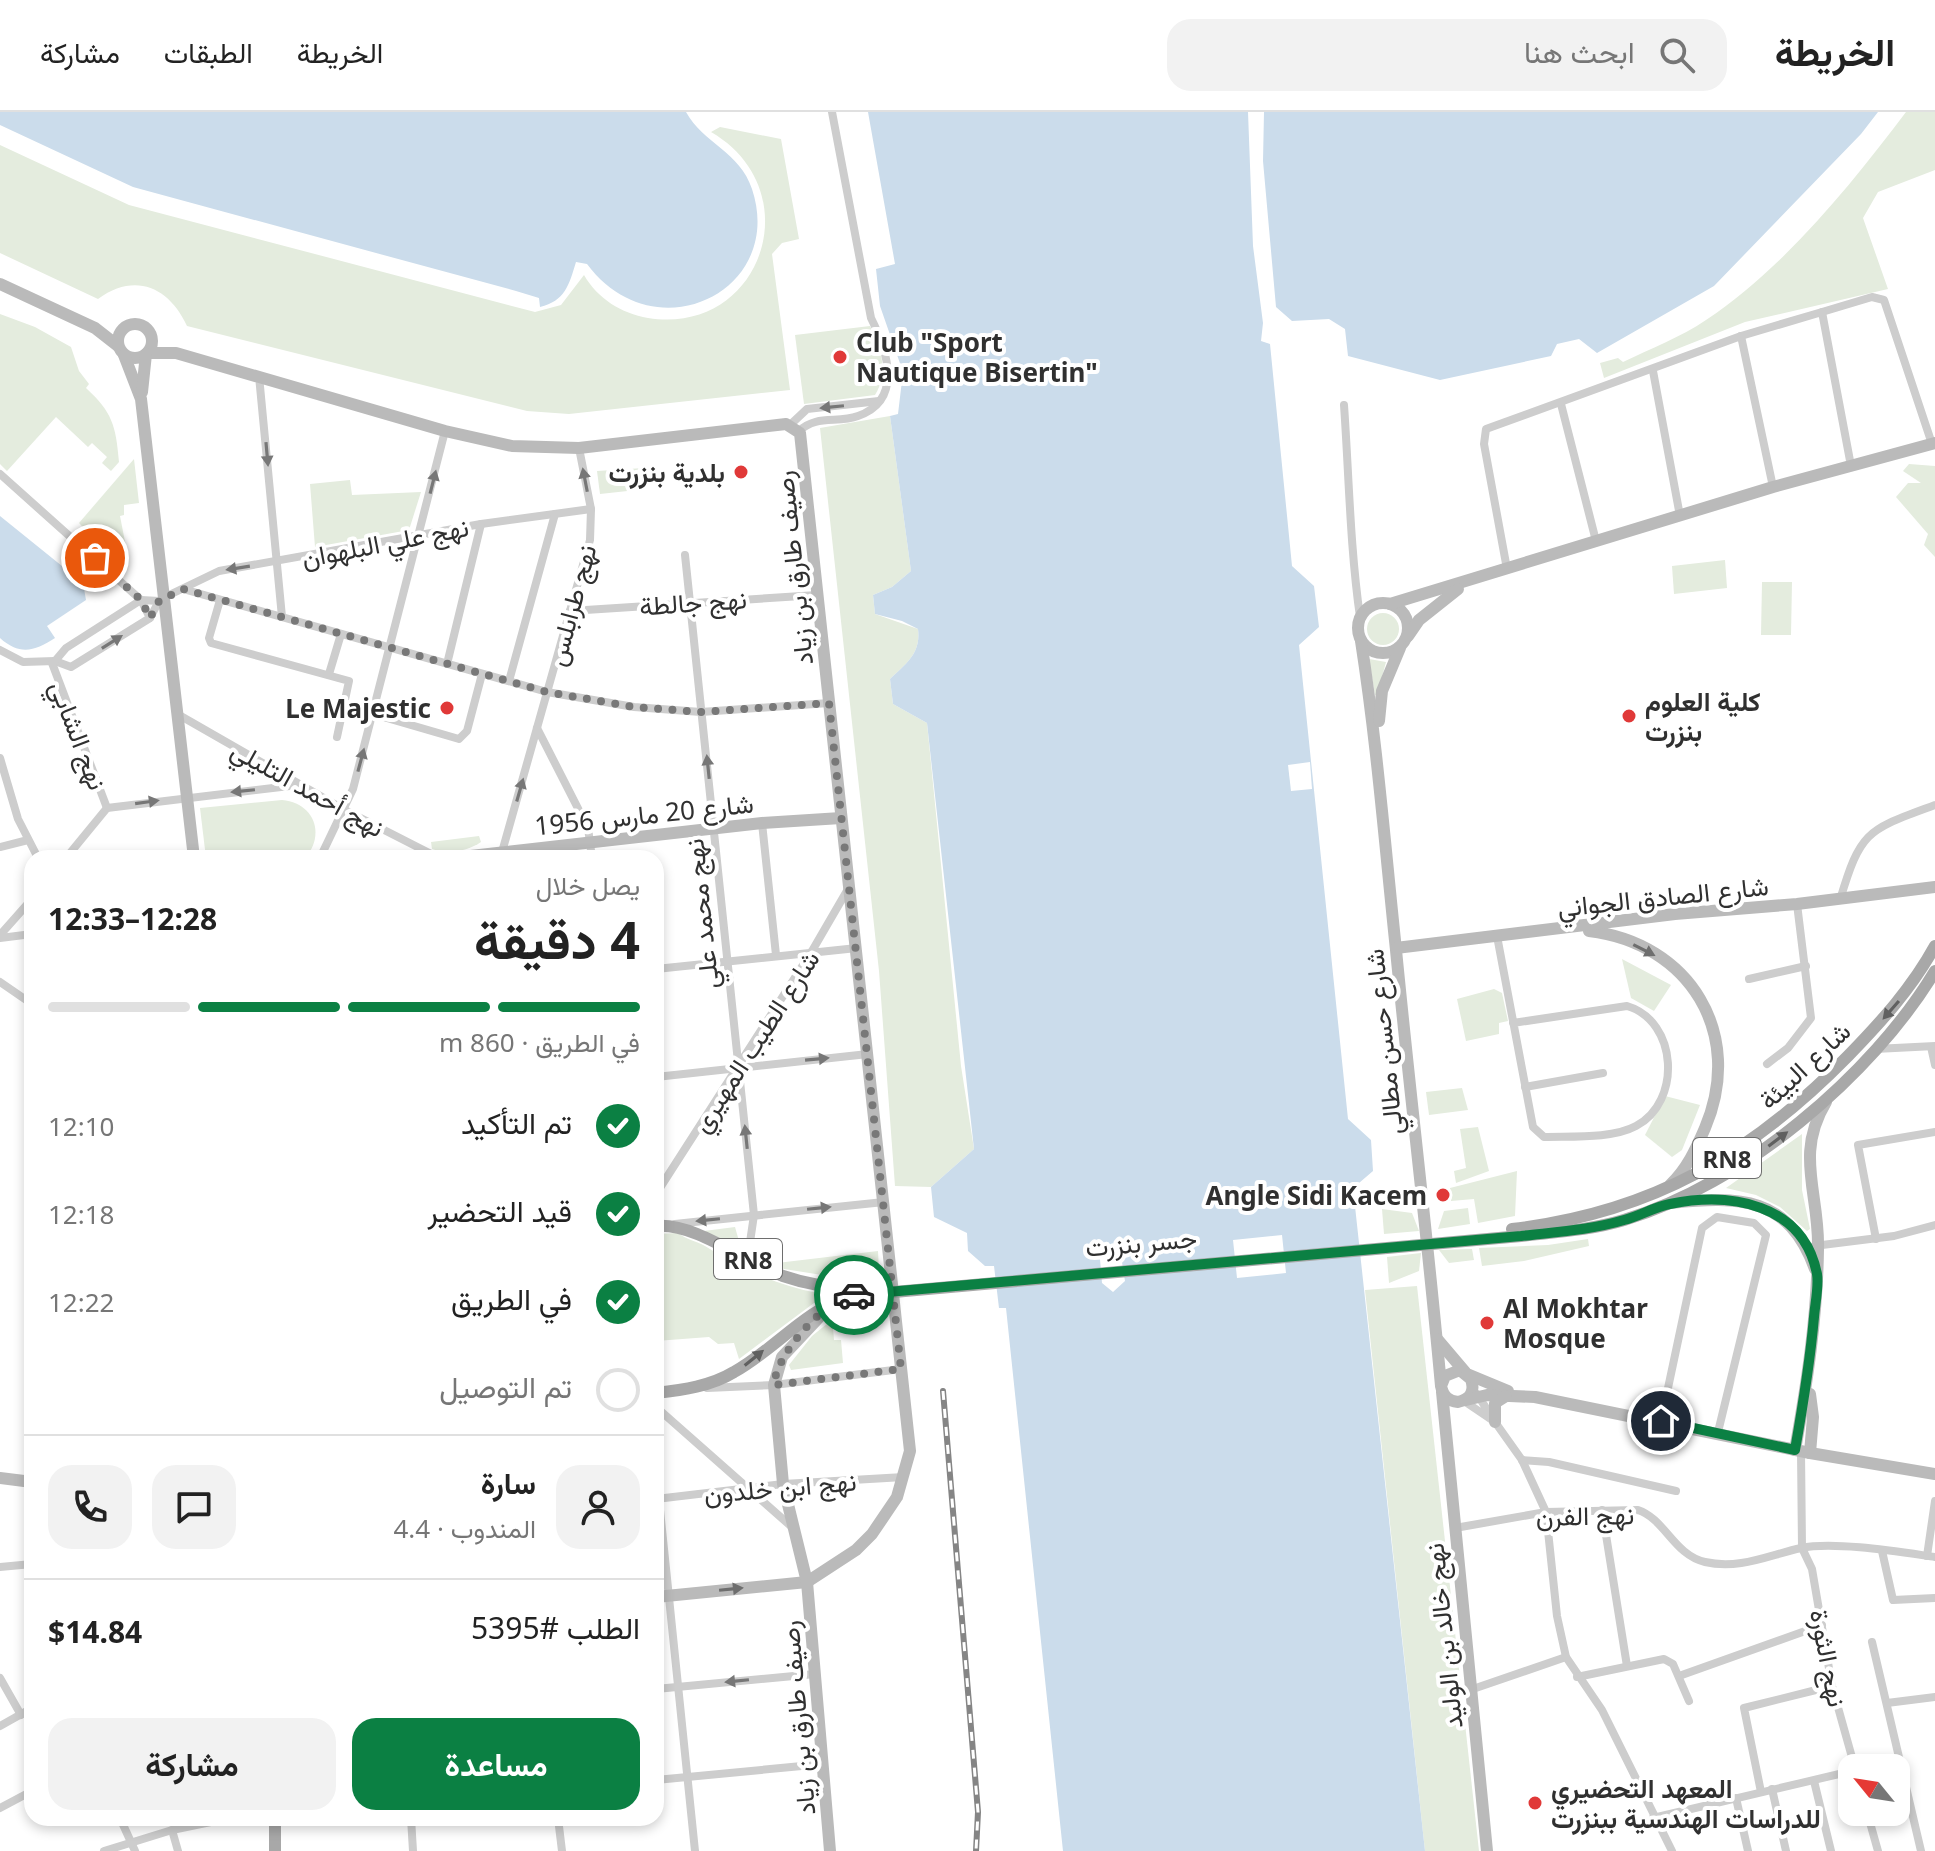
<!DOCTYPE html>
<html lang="ar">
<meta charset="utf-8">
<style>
body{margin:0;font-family:"Noto Sans",Vazirmatn,sans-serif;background:#f2f2f2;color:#222;direction:rtl;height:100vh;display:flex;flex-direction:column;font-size:30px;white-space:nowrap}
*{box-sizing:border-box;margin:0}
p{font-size:26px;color:#767676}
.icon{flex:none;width:44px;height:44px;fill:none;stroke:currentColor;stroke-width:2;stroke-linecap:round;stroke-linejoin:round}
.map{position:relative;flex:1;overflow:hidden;direction:ltr}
.details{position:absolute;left:24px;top:738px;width:640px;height:976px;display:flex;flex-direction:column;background:#fff;border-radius:24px;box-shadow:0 4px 12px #0003;direction:rtl}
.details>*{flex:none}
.needle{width:52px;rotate:300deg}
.tools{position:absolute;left:1838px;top:1642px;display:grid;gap:16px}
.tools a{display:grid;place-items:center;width:72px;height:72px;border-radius:16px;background:#fff;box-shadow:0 4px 12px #0003;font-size:40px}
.pin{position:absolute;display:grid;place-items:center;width:68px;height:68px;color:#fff;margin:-34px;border:4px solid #fff;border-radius:50%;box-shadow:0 2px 8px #0007}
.courier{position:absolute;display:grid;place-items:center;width:80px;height:80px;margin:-40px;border:6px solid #0b8043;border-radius:50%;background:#fff;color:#222;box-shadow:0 2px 10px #0007}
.headline em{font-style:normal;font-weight:700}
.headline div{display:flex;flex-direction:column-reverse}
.headline{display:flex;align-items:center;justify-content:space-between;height:136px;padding:0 24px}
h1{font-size:52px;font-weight:700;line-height:60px}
.bar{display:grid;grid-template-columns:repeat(4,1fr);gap:12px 8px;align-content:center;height:96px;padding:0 24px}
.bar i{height:10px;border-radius:6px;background:#e0e0e0}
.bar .on{background:#0b8043}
.bar p{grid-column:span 4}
.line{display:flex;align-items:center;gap:20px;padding:0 24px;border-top:2px solid #e0e0e0}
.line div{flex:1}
.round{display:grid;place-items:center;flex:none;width:84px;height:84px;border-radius:24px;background:#f2f2f2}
ol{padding:0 24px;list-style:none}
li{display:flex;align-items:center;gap:24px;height:88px}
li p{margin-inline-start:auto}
li .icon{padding:8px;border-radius:50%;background:#0b8043;color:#fff;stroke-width:4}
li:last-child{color:#767676}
li i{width:44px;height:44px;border:4px solid #e0e0e0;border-radius:50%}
.primary-button{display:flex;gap:16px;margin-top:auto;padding:16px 24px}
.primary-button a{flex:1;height:92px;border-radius:24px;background:#0b8043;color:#fff;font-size:32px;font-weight:700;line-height:92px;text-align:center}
.primary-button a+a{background:#f2f2f2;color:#222}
header{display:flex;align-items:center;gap:48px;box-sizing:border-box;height:112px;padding:0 40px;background:#fff;border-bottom:2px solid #e0e0e0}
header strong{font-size:38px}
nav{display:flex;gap:44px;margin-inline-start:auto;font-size:28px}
.search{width:560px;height:72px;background:#f2f2f2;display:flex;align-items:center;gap:20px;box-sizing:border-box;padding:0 28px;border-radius:24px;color:#767676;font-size:30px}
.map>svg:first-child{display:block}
</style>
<header>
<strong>الخريطة</strong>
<div class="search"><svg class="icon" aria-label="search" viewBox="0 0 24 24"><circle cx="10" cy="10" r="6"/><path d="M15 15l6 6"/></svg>ابحث هنا</div>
<nav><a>الخريطة</a><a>الطبقات</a><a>مشاركة</a></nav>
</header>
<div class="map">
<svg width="1935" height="1739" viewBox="0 0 1935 1739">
<rect width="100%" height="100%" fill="#fff"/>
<g fill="#e4ecde">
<path d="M1906,0H1935V58L1878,80L1863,106L1888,177L1745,210L1604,266L1600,251L1618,246L1623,250C1650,237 1681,225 1706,208C1784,156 1850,74 1906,0Z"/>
<path d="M720,15L781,27L799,127L782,131L772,142L790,278L569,302L527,299L187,214C169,175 135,160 98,187L0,141V33L129,93L535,200L561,193L584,163C598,187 621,201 648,206C762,224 811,78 711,20Z"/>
<path d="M0,202L35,215L71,235L79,259L89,272L86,276C112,300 116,313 119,350L111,359L102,351L107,345L92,331L88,335L56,305L7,359L0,352Z"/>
<path d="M870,214C881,236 889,261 875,283L804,292L795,223Z"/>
<path d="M890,304L911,459L892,475L873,483L875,502L918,517C921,541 907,551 890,567L893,592L927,611L961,954L974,1037L931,1075L895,1074L879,859L820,316Z"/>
<path d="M134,347L139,391L124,393V403L120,404L127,440L122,441L124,463L91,432L95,428L79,411Z"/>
<path d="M1909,352L1935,354V445L1924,433L1928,422L1896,385L1908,371H1921L1903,359Z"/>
<path d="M644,356L646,377L600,382L597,359Z"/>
<path d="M350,368L352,383L421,380L409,418L315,435L310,372Z"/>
<path d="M1725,448L1727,476L1674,482L1672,454Z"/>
<path d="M1762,470H1792L1791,523H1761Z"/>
<circle cx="1383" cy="517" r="16"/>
<path d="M1369,547L1386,550L1377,583H1375Z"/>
<path d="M282,688C314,691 326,722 305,746H206L200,696Z"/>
<path d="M479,724L481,730C468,739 448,743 432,737L431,730Z"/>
<path d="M1622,847L1671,873L1654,899L1631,886Z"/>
<path d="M1494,877L1502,881L1508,909L1499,911V922L1466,929L1457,887Z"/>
<path d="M1462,976L1468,998L1429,1003L1426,980Z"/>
<path d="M1665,984L1700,993L1682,1038L1672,1045L1645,1023Z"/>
<path d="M1478,1015L1489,1059L1456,1071L1454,1059L1466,1056L1460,1017Z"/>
<path d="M1802,1022V1078L1810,1117L1807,1119L1780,1095L1756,1083L1726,1076Z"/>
<path d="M1517,1059L1515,1104L1478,1111L1474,1087L1451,1089L1450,1076Z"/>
<path d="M1468,1096L1470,1112L1438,1117L1444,1099Z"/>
<path d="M1382,1097L1412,1101L1419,1119L1384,1122Z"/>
<path d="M735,1115L741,1136L704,1119Z"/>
<path d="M678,1121C687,1128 696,1129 705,1134C739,1155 777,1174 818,1181V1188L739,1247L734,1231L718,1232L709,1225L656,1229V1122Z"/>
<path d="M1588,1127L1589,1134L1524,1149L1482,1154L1479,1136L1548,1133Z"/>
<path d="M1472,1137L1474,1148L1449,1151L1439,1138Z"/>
<path d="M878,1139L879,1158L849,1160L847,1167L778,1156L777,1151Z"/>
<path d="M1421,1141L1419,1159L1389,1171L1387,1145Z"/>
<path d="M1417,1174L1479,1739H1425L1365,1178Z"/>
<path d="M849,1194L854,1198L873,1196V1206L841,1208V1215L833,1216L834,1228H841L843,1251L791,1258L789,1253L812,1224Z"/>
</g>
<g fill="#cbdceb" fill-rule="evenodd">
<path d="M0,0H686C703,31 740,40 752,77C786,179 655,243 587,152L576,150C569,173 565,189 540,195L539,186L516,179L133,75L0,13Z"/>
<path d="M868,0H1248L1253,134L1263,211L1261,229L1270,232L1292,454L1314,474L1319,515L1299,533L1348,1007L1371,1028L1373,1059L1359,1071L1354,1085L1425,1739H1063L1006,1196H999L994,1154H985L968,1139L967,1121L934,1105L931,1075L974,1037L927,611L893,592L890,567C907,551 921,541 918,517L902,509L875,502L873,483L892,475L911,459L890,304L898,302L903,260L880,194L876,157L895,152ZM1282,1123L1286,1161L1237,1166L1233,1128ZM1110,1136L1121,1144L1125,1169L1113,1180L1102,1171L1100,1147Z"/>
<path d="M1264,0H1878L1861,22L1714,174L1597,241L1579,227L1557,232L1551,244L1440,268L1348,244L1345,217L1329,207L1292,209L1276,195L1263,49Z"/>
<path d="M0,404L83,471L86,488L47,514L55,526C35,539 20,544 0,526Z"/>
</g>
<path fill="#fff" d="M1310,650L1312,677L1291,679L1288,653Z"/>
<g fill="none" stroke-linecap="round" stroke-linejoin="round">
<g stroke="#cdcdcd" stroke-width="8">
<path d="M1822,200L1872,185L1884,188L1932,332"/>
<path d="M1741,224L1773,375"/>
<path d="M1653,259L1680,404"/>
<path d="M259,264L282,505"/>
<path d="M1561,292L1596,429"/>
<path d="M1344,293C1349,364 1350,435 1360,505"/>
<path d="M790,313L807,297L879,289"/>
<path d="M799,319C817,302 837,312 858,304C904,288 887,238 871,206L832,0"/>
<path d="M0,362L141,488L150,506"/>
<path d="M685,443L754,1103L750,1130L760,1153"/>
<path d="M1507,457L1484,332L1486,317L1741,224L1822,200L1851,354"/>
<path d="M183,477L547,580L634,595L701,600L829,591"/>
<path d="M163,486L219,459L481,412L591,397"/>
<path d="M220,488L209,526L211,531L349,569L337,625"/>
<path d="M570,499L817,483"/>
<path d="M0,538L23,550L55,549"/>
<path d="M55,549L71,555L150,506L159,489"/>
<path d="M55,549L66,536L141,488L159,489"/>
<path d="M52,551L107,696"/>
<path d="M447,552L481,412"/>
<path d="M329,562L341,522"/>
<path d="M509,569L555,402"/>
<path d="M373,602L459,627L467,619L482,562"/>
<path d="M179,603L343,697L439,746"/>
<path d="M537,616L588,716L592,746"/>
<path d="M0,646L18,707L38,746"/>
<path d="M107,696L298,673"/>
<path d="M762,711L776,843"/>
<path d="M0,735L28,728"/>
<path d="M502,740L590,428L591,397L579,336"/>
<path d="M66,746L107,696"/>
<path d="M320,746L353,677L445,319"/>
<path d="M1840,788C1861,717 1868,718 1935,693"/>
<path d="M0,823L32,787"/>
<path d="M1497,824L1533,1015L1544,1025C1571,1024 1612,1027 1636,1014C1682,990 1678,909 1627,894L1513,911"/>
<path d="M0,826L32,822"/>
<path d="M656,857L857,836"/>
<path d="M1749,867L1806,854"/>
<path d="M0,870L32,892"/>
<path d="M1931,935L1935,953"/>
<path d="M1875,937L1935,934"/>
<path d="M1767,952L1788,936L1811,906L1797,792"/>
<path d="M656,965L868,942"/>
<path d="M1525,975L1603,961"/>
<path d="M656,1082L812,839L848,777"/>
<path d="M675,1112L884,1090"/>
<path d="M1876,1127L1858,1033L1935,1020"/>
<path d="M1814,1134L1894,1124L1935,1113"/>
<path d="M707,1276L774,1273L901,1257"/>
<path d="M1464,1289L1495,1310L1477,1282"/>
<path d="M656,1295L793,1416"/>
<path d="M1661,1309L1702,1116L1717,1105L1754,1111L1766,1123L1718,1320"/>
<path d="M1495,1310L1522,1348L1546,1400L1557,1504L1566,1545L1602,1598L1672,1739"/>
<path d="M1801,1339L1802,1436L1812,1457L1832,1574L1855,1656"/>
<path d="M1522,1348L1549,1350L1676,1379"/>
<path d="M656,1359L695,1739"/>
<path d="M656,1387L783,1372L904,1365"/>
<path d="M1602,1398L1627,1554"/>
<path d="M1455,1416L1546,1400L1638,1398C1665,1407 1674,1443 1705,1450C1739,1458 1769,1443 1801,1436C1834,1429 1900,1440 1935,1445"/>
<path d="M1882,1439L1893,1488L1935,1486"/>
<path d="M1927,1444L1935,1389"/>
<path d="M0,1455L32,1452"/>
<path d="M1872,1530L1921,1739"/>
<path d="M1679,1564L1822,1513"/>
<path d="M1577,1565L1664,1547L1673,1552L1689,1589"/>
<path d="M0,1566L21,1603"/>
<path d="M656,1577L815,1562"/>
<path d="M1470,1578L1566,1545"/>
<path d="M1887,1591L1935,1585"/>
<path d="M0,1614L32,1596"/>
<path d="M1867,1656L1899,1649"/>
<path d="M656,1668L823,1652"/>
<path d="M1814,1669L1831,1739"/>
<path d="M1772,1677L1786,1739"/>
<path d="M1761,1680L1744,1596L1832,1574"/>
<path d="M1736,1686L1748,1739"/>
<path d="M0,1696L32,1679"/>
<path d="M1867,1700L1878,1739"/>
<path d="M120,1706L135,1739"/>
<path d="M411,1706L413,1739"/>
<path d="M558,1706L562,1739"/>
<path d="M1653,1706L1852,1659"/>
<path d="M172,1718L178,1739"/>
<path d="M104,1739L172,1718L230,1706"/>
</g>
<g stroke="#bababa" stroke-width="12">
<path d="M0,172L95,216L118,234"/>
<circle cx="135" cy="229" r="17"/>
<path d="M148,241H176L445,319L512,334L579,336L786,312L800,321L910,1339L897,1385L872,1422L856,1438L807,1470L656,1485"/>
<path d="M124,243L141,287L194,746"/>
<path d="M142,280L146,242"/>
<circle cx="1383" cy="516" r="25"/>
<path d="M1390,492L1773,375L1935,331"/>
<path d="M1408,524L1419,508L1458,477"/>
<path d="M1361,529C1377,632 1385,734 1396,838C1410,983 1428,1128 1441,1274C1443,1284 1448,1289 1458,1290C1471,1287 1475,1279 1471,1267L1460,1258L1445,1264L1441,1274"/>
<path d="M1379,609L1382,579L1400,536"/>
<path d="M453,746L762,711L841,706"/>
<path d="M1589,819C1690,831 1745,922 1705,1016C1696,1037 1687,1057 1670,1073"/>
<path d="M1396,836L1675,802L1797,792L1935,775"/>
<path d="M1671,1091C1739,1084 1789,1084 1815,1157"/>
<path d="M826,1198L782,1245L774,1273L783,1372L807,1470L830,1739"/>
<path d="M1437,1227L1465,1260"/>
<path d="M1467,1262L1508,1279"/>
<path d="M1442,1280L1487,1739"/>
<path d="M1810,1282L1813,1305L1810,1341"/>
<path d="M1466,1288L1487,1283L1535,1285L1810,1341L1935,1362"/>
<path d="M1495,1310V1291L1506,1284"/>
<path d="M1795,1338C1807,1271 1817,1206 1818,1138C1820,1082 1794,1043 1826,990"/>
<path d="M0,1366L32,1370"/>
</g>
<g stroke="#a8a8a8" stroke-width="12">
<path d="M656,1114C695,1110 746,1151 783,1164C806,1172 833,1176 857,1177"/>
<path d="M1512,1117C1651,1101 1751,1043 1848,944C1881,910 1912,876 1935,834"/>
<path d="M656,1281C683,1278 711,1274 734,1260C774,1238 804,1199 849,1184L1521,1124C1556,1120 1591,1118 1624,1108C1742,1073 1872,964 1935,859"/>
<path d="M275,1739V1706"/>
</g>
<g stroke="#858585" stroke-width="6">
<path id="rail" d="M943,1279L978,1700L976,1739"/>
</g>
<use href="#rail" stroke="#fff" stroke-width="3" stroke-dasharray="9" stroke-linecap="butt"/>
</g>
<defs><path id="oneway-solid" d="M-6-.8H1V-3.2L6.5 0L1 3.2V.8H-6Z" transform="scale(2)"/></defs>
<g fill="#777">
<use href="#oneway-solid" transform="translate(832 295) rotate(174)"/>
<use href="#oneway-solid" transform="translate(267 342) rotate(85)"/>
<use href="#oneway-solid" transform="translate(585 368) rotate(-101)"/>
<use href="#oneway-solid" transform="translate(433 370) rotate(-76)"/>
<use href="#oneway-solid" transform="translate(238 456) rotate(171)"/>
<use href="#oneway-solid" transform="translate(112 530) rotate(-32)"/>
<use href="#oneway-solid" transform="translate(361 648) rotate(-75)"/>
<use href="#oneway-solid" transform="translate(708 655) rotate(-96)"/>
<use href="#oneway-solid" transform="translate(520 678) rotate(-74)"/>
<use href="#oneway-solid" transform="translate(243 679) rotate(174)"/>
<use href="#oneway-solid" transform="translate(147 690) rotate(-8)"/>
<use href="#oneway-solid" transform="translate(817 947) rotate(-5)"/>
<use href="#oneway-solid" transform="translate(746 1025) rotate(-96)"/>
<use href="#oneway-solid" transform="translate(819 1096) rotate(-6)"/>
<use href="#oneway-solid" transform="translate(708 1108) rotate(174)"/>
<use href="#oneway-solid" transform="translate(737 1569) rotate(174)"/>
</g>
<g fill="#6e6e6e">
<use href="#oneway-solid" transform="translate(1644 838) rotate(27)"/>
<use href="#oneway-solid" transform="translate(731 1477) rotate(-6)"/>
</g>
<g fill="#606060">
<use href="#oneway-solid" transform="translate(1891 898) rotate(131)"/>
<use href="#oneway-solid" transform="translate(1778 1027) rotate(-37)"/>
<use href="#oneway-solid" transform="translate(754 1246) rotate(-39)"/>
</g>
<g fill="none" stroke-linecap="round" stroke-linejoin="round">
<path stroke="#787878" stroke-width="8" stroke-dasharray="0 14.4" d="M95,446L141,488L150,506L159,489L183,477L547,580L634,595L701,600L829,591L901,1257L774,1273C776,1242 824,1188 854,1183"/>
<path stroke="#0b8043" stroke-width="10" d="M854,1183L1521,1124C1555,1120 1591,1118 1624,1108C1640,1104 1654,1095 1670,1092C1730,1080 1803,1091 1817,1162C1819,1175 1815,1192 1814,1205C1810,1250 1803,1293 1795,1338L1661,1309"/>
</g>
<g fill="#e03938" stroke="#fff" stroke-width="3">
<circle cx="840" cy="245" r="8"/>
<circle cx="741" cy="360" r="8"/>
<circle cx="447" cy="596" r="8"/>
<circle cx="1629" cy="604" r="8"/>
<circle cx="1443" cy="1083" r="8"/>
<circle cx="1487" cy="1211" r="8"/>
<circle cx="1535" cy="1691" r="8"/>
</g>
<g text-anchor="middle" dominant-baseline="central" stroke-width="8" stroke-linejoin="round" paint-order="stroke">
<g fill="#fff" stroke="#6e6e6e" stroke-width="2">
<rect x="1693" y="1026" width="68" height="40" rx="6"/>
<rect x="714" y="1127" width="68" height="40" rx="6"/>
</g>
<g font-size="24" font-weight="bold" fill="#303030">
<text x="1727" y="1046">RN8</text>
<text x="748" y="1147">RN8</text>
</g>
<g font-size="26" font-weight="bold" fill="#303030" stroke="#fff" text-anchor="start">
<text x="856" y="230">Club "Sport<tspan x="856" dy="30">Nautique Bisertin"</tspan></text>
<text x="725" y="360" text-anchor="end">بلدية بنزرت</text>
<text x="1645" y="589">كلية العلوم<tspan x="1645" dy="30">بنزرت</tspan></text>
<text x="431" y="596" text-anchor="end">Le Majestic</text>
<text x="1427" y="1083" text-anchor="end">Angle Sidi Kacem</text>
<text x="1503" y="1196">Al Mokhtar<tspan x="1503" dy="30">Mosque</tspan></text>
<text x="1551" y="1676">المعهد التحضيري<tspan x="1551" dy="30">للدراسات الهندسية ببنزرت</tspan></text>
</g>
<g font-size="26" fill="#303030" stroke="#fff">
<text transform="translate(385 430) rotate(-11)">نهج علي البلهوان</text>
<text transform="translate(793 456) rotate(-96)">رصيف طارق بن زياد</text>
<text transform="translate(693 490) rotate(-4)">نهج جالطة</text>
<text transform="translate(571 493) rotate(-75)">نهج طرابلس</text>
<text transform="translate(79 623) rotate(69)">نهج الشابي</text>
<text transform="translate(308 676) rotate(29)">نهج أحمد التليلي</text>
<text transform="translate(644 702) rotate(-6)">شارع 20 مارس 1956</text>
<text transform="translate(1663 784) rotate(-6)">شارع الصادق الجواني</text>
<text transform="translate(701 802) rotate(-96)">نهج محمد علي</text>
<text transform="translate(755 929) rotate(-57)">شارع الطيب المهيري</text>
<text transform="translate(1383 930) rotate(-96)">شارع حسن مطالي</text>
<text transform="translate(1804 953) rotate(-43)">شارع البيئة</text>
<text transform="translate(1141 1130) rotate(-5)">جسر بنزرت</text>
<text transform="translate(780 1375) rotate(-5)">نهج ابن خلدون</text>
<text transform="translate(1585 1403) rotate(-1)">نهج الفرن</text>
<text transform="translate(1443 1524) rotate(-96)">نهج خالد بن الوليد</text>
<text transform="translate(1829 1546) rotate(79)">نهج الثورة</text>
<text transform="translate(797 1606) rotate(-95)">رصيف طارق بن زياد</text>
</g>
</g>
</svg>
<div class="tools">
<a><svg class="needle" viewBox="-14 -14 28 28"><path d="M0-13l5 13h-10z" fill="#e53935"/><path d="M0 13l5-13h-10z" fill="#767676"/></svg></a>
</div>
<div class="pin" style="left:95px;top:446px;background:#ea580c"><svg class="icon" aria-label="bag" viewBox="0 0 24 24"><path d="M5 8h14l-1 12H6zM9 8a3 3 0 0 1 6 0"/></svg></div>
<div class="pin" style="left:1661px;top:1309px;background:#1f2937"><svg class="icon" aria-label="home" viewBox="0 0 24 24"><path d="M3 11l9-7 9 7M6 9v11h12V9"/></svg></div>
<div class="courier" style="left:854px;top:1183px"><svg class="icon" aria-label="car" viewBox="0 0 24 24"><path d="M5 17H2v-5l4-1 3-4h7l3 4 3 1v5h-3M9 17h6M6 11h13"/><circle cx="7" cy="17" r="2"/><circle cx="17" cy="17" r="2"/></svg></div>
<section class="details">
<div class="headline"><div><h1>4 دقيقة</h1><p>يصل خلال</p></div><em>12:28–12:33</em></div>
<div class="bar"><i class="on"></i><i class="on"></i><i class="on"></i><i></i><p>في الطريق · 860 m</p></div>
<ol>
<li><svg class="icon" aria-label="check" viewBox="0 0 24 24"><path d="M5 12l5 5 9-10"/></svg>تم التأكيد<p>12:10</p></li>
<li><svg class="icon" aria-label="check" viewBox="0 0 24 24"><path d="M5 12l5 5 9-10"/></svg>قيد التحضير<p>12:18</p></li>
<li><svg class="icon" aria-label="check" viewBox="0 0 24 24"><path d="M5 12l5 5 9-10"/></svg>في الطريق<p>12:22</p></li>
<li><i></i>تم التوصيل</li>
</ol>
<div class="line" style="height:144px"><a class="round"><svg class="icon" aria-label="person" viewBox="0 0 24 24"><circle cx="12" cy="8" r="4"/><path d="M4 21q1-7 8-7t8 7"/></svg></a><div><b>سارة</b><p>المندوب · 4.4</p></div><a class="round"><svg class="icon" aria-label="chat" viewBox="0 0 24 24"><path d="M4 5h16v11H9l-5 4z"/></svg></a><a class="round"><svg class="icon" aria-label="phone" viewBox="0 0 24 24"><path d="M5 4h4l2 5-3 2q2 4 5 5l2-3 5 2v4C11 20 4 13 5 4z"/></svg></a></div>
<div class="line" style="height:104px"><div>الطلب #5395</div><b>$14.84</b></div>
<div class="primary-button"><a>مساعدة</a><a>مشاركة</a></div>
</section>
</div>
